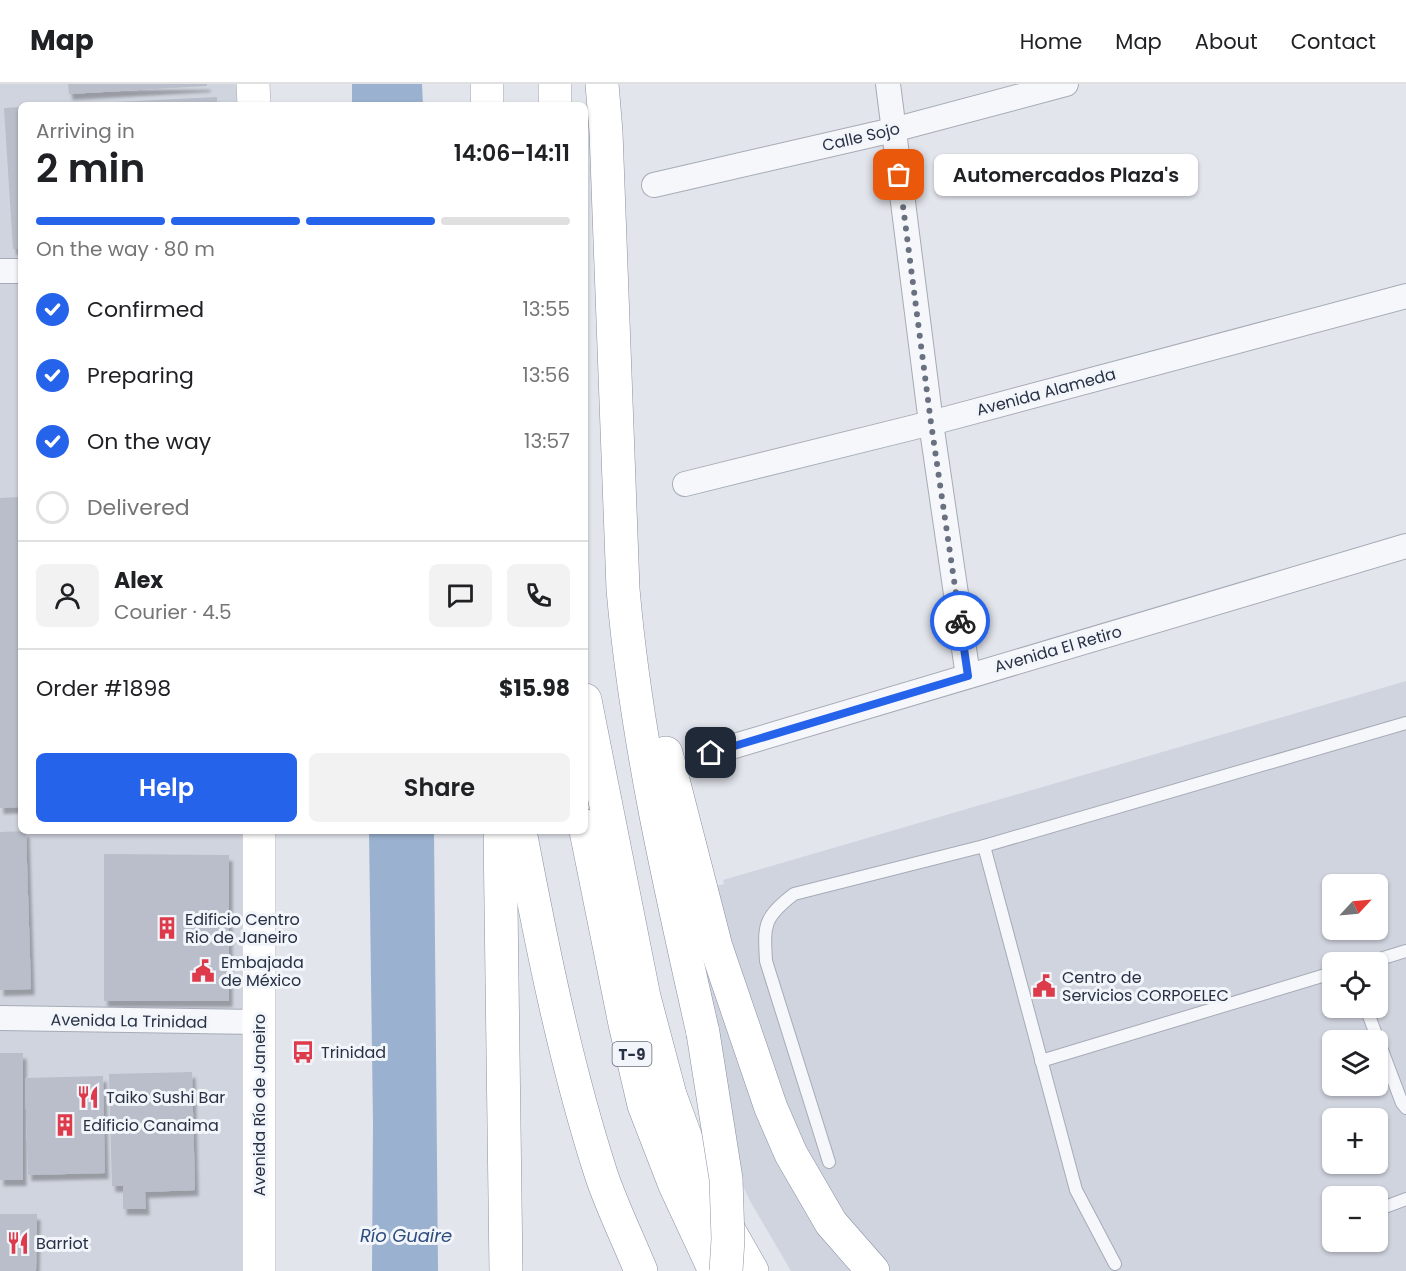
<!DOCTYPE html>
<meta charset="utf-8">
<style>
body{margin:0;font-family:Poppins,sans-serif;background:#f2f2f2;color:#202124;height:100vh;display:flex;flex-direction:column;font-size:22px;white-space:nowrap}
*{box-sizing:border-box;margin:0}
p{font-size:20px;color:#757577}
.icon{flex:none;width:33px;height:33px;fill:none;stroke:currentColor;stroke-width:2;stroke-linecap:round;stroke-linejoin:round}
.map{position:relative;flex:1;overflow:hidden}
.sheet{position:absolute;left:18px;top:18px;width:570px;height:732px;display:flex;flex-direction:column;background:#fff;border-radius:9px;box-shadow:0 2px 4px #0004}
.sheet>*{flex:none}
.needle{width:39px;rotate:64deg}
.controls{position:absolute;left:1322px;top:790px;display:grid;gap:12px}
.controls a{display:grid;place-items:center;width:66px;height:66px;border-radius:9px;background:#fff;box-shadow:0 2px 4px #0004;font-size:30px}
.pin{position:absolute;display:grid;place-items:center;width:51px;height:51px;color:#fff;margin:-26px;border-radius:12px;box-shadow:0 3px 9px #0006}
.courier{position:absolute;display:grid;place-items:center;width:60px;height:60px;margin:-30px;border:4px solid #2563eb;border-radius:50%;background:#fff;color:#222;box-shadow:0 2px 8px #0007}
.bubble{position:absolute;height:42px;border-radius:9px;background:#fff;box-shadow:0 2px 4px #0004;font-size:20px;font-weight:600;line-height:42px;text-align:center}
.overview em{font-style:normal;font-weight:600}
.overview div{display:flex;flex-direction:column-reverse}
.overview{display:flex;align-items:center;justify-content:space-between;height:102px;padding:0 18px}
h1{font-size:39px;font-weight:600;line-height:45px}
.bar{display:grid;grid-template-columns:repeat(4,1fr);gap:9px 6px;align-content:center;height:72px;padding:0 18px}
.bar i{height:8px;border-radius:4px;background:#e0e0e0}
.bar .active{background:#2563eb}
.bar p{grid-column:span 4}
.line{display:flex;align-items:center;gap:15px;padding:0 18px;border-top:2px solid #e0e0e0}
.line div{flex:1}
.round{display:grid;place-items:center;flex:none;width:63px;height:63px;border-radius:9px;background:#f2f2f2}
ol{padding:0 18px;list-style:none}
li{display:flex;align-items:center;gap:18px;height:66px}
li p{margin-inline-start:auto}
li .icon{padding:6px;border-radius:50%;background:#2563eb;color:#fff;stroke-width:4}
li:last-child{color:#757577}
li i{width:33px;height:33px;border:3px solid #e0e0e0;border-radius:50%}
.cta{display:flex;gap:12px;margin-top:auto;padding:12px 18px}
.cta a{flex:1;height:69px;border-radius:9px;background:#2563eb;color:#fff;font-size:24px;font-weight:600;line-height:69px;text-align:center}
.cta a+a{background:#f2f2f2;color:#202124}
header{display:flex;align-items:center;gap:36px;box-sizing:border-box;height:84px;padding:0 30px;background:#fff;border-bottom:2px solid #e0e0e0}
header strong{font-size:28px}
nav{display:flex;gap:33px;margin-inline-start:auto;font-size:21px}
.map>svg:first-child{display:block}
</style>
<header>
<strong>Map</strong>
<nav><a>Home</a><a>Map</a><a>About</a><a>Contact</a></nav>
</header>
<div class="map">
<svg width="1406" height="1187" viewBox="0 0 1406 1187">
<defs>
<filter id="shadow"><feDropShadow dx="3.5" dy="6" stdDeviation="1.5" flood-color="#0004"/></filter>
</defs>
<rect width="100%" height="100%" fill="#e2e5ec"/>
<g fill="#d0d4de" fill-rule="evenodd">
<path d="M0,0H246L247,21H21V747H252L254,1187H0Z"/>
<path d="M1406,597V1187H791L750,1117L724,1061L669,815L724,800L723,796ZM1332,801H1377V846H1332ZM1332,879H1377V924H1332ZM1332,957H1377V1002H1332ZM1332,1035H1377V1080H1332ZM1332,1113H1377V1158H1332Z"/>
</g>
<g fill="#9ab1cf">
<path d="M352,0H422L423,21H352Z"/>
<path d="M369,747H434L438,1187H372L373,1039Z"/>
</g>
<g fill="#b9beca" filter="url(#shadow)">
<path d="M68,0H207V2L69,10Z"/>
<path d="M217,13V21H96V19Z"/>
<path d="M21,23V165H13L4,24Z"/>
<path d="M21,413V723L0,724V414Z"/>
<path d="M26,747L31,905L0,906V748Z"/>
<path d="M104,770L229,771V917H104Z"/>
<rect x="0" y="969" width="23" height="127"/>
<path d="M192,988L195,1106L145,1108L146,1125H123V1102H112L109,990Z"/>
<path d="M103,992L105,1089L28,1091L25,994Z"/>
<path d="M0,1130H37L36,1187H0Z"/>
</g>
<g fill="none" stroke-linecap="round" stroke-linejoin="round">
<g stroke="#a6abb7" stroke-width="14">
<g id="lane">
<path d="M984,762L1076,1106L1115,1180"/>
<path d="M1367,879L1406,867"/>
<path d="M1366,924L1402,1019L1406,1024"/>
<path d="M1041,977L1332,889"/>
<path d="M829,1078L766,877C764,841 763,834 794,810L984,762L1406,639"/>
<path d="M1377,1126L1406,1115"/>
</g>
</g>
<g stroke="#a6abb7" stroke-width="26">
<g id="street">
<path d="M888,0L931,339L968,592"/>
<path d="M654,101L893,46L1066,0"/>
<path d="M0,187H21"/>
<path d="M685,400L931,339L1406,212"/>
<path d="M711,669L1406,462"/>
<path d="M0,934L258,938"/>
</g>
</g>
<g stroke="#a6abb7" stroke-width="34">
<g id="secondary">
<path d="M253,0L254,21"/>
<path d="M259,1187V747"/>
</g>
</g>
<g stroke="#8891a4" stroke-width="34">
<g id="highway">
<path d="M487,0V21"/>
<path d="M555,0V21"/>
<path d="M602,0L606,48L623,505C636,655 670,803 703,949"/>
<path d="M585,616L644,913L670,1011L703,1101L752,1187"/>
<path d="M666,669L716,863L771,1024L791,1070L831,1139L873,1187"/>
<path d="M585,742L625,940L644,1021L675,1101L715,1187"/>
<path d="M500,747L506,1187"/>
<path d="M520,747C542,862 565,978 601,1090C612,1123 628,1155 641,1187"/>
</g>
</g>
<use href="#lane" stroke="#f5f7fa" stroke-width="12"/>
<use href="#street" stroke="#f5f7fa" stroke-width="24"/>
<use href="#secondary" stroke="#fff" stroke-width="33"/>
<use href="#highway" stroke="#fff" stroke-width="33"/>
<g stroke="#8891a4" stroke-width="34" stroke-linecap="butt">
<path id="highway-bridge" d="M703,949L726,1095L728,1155L726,1187"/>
</g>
<use href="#highway-bridge" stroke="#fff" stroke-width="33"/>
</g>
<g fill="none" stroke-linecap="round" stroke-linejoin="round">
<path stroke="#697080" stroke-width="6" stroke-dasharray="0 10.8" d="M899,91L931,339L960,537"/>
<path stroke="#2563eb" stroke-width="8" d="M711,669L968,592L960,537"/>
</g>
<defs>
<g id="building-bare" transform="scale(1.8)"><path d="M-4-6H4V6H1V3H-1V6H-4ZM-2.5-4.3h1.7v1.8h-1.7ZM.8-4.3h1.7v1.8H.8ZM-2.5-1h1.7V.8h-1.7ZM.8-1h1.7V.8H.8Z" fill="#dd3b4b" stroke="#f2f5f9" stroke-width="2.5" paint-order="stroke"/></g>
<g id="civic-bare" transform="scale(1.8)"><path d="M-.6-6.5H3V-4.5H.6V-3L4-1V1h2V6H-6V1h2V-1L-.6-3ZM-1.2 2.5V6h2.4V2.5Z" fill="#dd3b4b" stroke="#f2f5f9" stroke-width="2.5" paint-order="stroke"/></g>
<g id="bus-bare" transform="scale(1.8)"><path d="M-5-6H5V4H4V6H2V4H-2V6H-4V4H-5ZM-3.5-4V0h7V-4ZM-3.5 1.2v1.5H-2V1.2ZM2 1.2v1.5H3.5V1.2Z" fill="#dd3b4b" stroke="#f2f5f9" stroke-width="2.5" paint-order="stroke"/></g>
<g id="restaurant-bare" transform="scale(1.8)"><path d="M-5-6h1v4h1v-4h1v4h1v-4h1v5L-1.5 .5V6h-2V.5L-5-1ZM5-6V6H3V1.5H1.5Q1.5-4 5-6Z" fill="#dd3b4b" stroke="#f2f5f9" stroke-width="2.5" paint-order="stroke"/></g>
</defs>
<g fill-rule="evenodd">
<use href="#building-bare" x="167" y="844"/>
<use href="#civic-bare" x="203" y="887"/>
<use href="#civic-bare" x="1044" y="902"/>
<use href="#bus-bare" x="303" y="968"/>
<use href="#restaurant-bare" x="88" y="1013"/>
<use href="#building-bare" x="65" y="1041"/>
<use href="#restaurant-bare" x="18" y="1159"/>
</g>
<g text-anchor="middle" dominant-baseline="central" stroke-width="6" stroke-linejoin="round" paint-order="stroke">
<rect fill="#f2f5f9" stroke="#656c7c" stroke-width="1.5" x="612.5" y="958" width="39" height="24" rx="4.5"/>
<g font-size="15" font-weight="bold" fill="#283146">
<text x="632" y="970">T-9</text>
</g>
<g font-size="16" fill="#283146" stroke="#f2f5f9">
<text transform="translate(861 53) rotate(-13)">Calle Sojo</text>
<text transform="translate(1046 308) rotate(-15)">Avenida Alameda</text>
<text transform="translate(1058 565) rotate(-16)">Avenida El Retiro</text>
<text transform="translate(129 937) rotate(1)">Avenida La Trinidad</text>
<text transform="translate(259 1021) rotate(-90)">Avenida Río de Janeiro</text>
</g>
<g font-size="16" fill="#283146" stroke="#f2f5f9" text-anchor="start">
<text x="185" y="835">Edificio Centro<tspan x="185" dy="18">Rio de Janeiro</tspan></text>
<text x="221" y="878">Embajada<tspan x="221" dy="18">de México</tspan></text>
<text x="1062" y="893">Centro de<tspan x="1062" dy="18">Servicios CORPOELEC</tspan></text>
<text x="321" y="968">Trinidad</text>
<text x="106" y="1013">Taiko Sushi Bar</text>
<text x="83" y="1041">Edificio Canaima</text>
<text x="36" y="1159">Barriot</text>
</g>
<g font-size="18" font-style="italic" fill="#2d4d7f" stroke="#f2f5f9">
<text x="406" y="1151">Río Guaire</text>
</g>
</g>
</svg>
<div class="controls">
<a><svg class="needle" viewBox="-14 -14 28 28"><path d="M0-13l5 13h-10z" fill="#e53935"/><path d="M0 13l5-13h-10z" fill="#757577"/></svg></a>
<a><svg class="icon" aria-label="locate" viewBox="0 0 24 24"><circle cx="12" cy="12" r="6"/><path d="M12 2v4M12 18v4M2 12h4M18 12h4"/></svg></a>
<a><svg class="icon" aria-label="layers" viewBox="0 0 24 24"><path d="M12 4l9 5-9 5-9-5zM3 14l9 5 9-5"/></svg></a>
<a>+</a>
<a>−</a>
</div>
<div class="pin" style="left:899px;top:91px;background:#ea580c"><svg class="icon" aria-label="bag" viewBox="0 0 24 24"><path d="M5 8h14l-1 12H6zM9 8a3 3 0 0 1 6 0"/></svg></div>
<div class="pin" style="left:711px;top:669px;background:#1f2937"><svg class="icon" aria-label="home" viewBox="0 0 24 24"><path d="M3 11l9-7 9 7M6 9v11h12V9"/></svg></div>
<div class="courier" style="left:960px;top:537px"><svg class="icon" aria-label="bike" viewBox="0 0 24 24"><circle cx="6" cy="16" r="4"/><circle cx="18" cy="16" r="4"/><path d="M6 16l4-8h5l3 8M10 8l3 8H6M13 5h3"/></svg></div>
<div class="bubble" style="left:934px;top:70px;width:264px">Automercados Plaza's</div>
<section class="sheet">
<div class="overview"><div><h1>2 min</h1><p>Arriving in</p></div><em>14:06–14:11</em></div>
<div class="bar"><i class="active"></i><i class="active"></i><i class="active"></i><i></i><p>On the way · 80 m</p></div>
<ol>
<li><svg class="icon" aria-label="check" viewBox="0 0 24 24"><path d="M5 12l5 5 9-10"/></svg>Confirmed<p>13:55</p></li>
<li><svg class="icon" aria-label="check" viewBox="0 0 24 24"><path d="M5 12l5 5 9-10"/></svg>Preparing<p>13:56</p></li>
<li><svg class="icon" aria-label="check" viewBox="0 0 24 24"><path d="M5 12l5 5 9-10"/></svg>On the way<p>13:57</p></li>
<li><i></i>Delivered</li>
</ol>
<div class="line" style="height:108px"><a class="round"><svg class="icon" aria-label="person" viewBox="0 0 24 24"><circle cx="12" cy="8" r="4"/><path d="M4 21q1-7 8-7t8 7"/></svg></a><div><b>Alex</b><p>Courier · 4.5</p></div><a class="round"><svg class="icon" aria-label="chat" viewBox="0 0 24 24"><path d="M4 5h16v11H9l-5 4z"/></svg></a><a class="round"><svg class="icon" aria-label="phone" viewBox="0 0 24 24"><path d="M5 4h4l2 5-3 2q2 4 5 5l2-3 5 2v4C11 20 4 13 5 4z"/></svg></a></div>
<div class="line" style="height:78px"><div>Order #1898</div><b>$15.98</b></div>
<div class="cta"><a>Help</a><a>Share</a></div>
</section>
</div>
